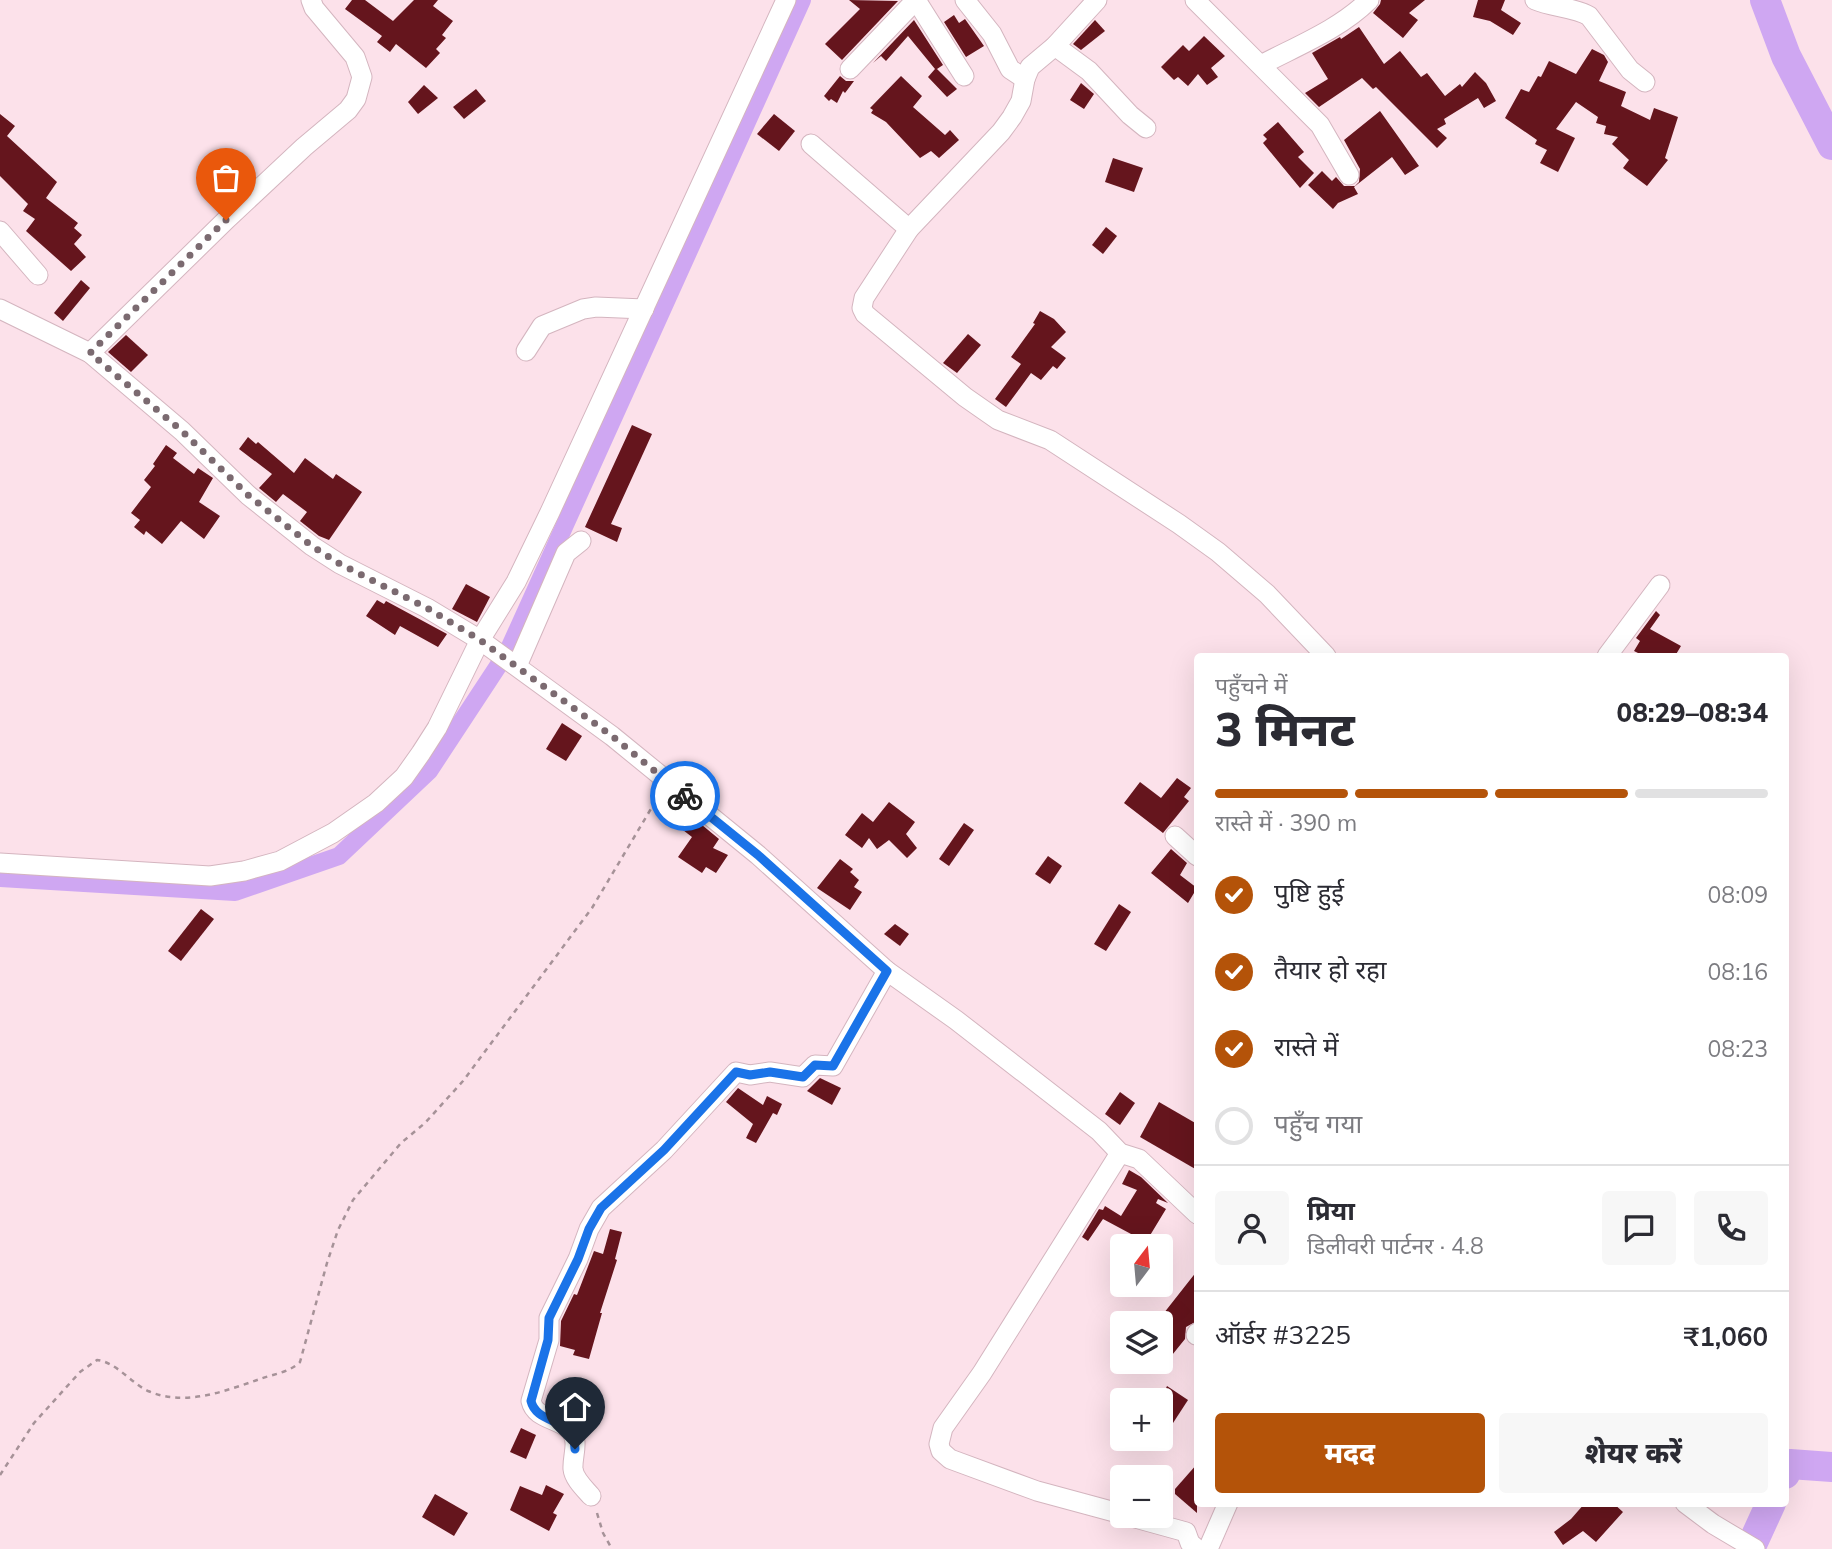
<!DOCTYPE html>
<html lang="hi">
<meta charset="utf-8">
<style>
body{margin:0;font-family:Mulish,"Noto Sans Devanagari",sans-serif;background:#f7f7f7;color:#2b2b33;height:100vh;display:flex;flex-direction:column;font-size:26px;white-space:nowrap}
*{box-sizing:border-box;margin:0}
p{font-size:23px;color:#7c7c81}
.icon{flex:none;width:38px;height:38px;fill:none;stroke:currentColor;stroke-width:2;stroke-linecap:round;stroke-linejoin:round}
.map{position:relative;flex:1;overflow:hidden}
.sheet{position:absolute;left:1194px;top:653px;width:595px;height:854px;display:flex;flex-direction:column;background:#fff;border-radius:7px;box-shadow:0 7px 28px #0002}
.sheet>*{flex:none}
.needle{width:46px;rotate:16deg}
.controls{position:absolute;left:1110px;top:1234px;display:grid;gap:14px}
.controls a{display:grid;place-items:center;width:63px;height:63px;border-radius:7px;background:#fff;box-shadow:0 7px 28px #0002;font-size:35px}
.pin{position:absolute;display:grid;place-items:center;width:60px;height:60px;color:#fff;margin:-72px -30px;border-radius:50% 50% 50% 0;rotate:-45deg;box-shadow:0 0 7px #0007}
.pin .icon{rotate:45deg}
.courier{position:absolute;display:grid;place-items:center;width:70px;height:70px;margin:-35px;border:5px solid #1a73e8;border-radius:50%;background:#fff;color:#222;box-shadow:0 2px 9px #0007}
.summary em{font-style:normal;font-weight:800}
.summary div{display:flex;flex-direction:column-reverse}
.summary{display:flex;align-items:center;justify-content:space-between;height:119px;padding:0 21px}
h1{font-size:46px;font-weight:800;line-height:52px}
.bar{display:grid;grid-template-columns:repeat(4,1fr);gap:10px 7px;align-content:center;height:84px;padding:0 21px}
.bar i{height:9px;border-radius:5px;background:#e1e1e2}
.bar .active{background:#b45309}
.bar p{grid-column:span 4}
.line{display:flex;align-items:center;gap:18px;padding:0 21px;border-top:2px solid #e1e1e2}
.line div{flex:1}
.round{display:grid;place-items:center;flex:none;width:74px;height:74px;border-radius:7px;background:#f7f7f7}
ol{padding:0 21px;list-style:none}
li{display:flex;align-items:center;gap:21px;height:77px}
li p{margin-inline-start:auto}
li .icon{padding:7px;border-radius:50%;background:#b45309;color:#fff;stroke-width:4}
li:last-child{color:#7c7c81}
li i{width:38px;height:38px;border:4px solid #e1e1e2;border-radius:50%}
.cta{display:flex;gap:14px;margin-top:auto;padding:14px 21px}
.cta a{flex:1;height:80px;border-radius:7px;background:#b45309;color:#fff;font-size:28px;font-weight:800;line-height:80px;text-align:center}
.cta a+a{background:#f7f7f7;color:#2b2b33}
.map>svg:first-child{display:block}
</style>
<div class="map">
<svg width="1832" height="1549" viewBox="0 0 1832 1549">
<rect width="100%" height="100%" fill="#fce1ea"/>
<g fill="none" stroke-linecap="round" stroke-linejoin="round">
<path stroke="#cfa7f2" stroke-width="18" d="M0,878L235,892L339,856L429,771L508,651L802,0"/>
<g stroke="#cfa7f2" stroke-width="30">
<path d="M1765,0L1786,56L1832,145"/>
<path d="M1785,1474L1790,1464L1832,1467"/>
<path d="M1750,1549L1771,1503"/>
</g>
</g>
<g fill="#65151d">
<path d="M352,0H365L393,21L414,0H438L433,6L453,21L442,35L446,38L436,49L440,53L426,68L396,44L390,52L377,42L382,36L345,9Z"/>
<path d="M849,0L898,1L842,60L825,44L860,9Z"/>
<path d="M1381,0H1425L1409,13L1418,20L1403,38L1373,13L1380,4Z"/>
<path d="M1478,0H1505L1501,10L1521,23L1513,35L1490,21L1473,17Z"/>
<path d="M954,15L959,23L965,19L984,46L966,57L944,22Z"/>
<path d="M914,20L943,65L937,69L957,89L947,97L928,77L935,69L908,36L886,61L881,56L873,63Z"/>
<path d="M1095,20L1105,31L1081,50L1073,44Z"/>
<path d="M1359,27L1384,64L1400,51L1421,77L1427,73L1445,96L1460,84L1462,87L1475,72L1486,83L1496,101L1484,108L1478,98L1444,119L1446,124L1437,129L1447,138L1437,148L1376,87L1373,89L1362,78L1319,107L1305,93L1328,79L1312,53L1340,37L1341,39Z"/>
<path d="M1204,36L1225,56L1211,68L1218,77L1207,85L1198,74L1188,86L1178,77L1174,80L1161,67L1183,45L1189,51Z"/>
<path d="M1592,49L1604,55L1608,62L1599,81L1626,92L1621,106L1650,120L1654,108L1678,117L1665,158L1668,160L1647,186L1623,168L1629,160L1612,144L1618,137L1604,134L1606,126L1596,123L1598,117L1576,102L1556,129L1575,138L1558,172L1540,163L1547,150L1535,144L1537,140L1505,118L1521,89L1529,92L1538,76L1541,77L1549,61L1576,74Z"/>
<path d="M840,76L846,81H854L845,93L843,91L837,103L831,99L829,101L824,96Z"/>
<path d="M901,76L922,96L913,107L945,135L950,130L959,140L939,158L931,151L920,158L886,122L871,113L873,110L870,108Z"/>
<path d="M1081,83L1094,94L1084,109L1070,100Z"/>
<path d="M424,85L438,98L418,114L408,102Z"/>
<path d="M476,89L486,101L464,119L453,107Z"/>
<path d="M1380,111L1419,166L1405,175L1392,157L1354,187L1358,194L1338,203L1333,209L1308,185L1322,171L1332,181L1336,177L1344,186H1355L1359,182L1360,169L1344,140Z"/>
<path d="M0,114L15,126L7,136L57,182L46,198L78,223L74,228L82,235L74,244L86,257L71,271L26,231L35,219L23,211L28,204L0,176Z"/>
<path d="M774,114L795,131L779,151L757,134Z"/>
<path d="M1278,122L1304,152L1298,157L1314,173L1300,188L1263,143L1267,139L1263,135Z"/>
<path d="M1113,158L1143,168L1134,192L1105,182Z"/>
<path d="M1106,227L1117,236L1103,254L1092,245Z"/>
<path d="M81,280L90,288L63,321L54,313Z"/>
<path d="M1040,311L1054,319L1066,332L1051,347L1066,358L1057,369L1053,366L1041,380L1031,373L1006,407L995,399L1021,364L1011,357L1035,324L1033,323Z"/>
<path d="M968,334L981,345L957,373L943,363Z"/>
<path d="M126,335L148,355L131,372L108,352Z"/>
<path d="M632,425L652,434L611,524L622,528L617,542L585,527Z"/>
<path d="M248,437L256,444L258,442L294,473L305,458L333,479L336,474L362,492L329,540L319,536L300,521L307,512L283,494L276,502L259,488L272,474L239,449Z"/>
<path d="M166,445L177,453L173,458L194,474L198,468L213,478L199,502L220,516L204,539L181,521L162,544L146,531L144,535L134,527L140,520L131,513L151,487L144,480L155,466L153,464Z"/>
<path d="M466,584L490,597L477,622L452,609Z"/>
<path d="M377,600L384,604L386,601L447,634L438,647L400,626L395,635L366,616Z"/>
<path d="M1656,611L1660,615L1650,629L1681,646L1675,656H1644L1634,651L1640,641L1636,638Z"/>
<path d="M562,723L582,736L566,761L546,749Z"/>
<path d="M1177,778L1191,788L1184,797L1189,801L1163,833L1124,803L1140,782L1161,798Z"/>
<path d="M668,797L719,839L713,848L728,855L716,873L706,867L702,873L678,857L692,837L657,810Z"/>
<path d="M889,802L915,822L906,834L917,848L907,858L889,840L877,849L869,838L862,848L845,835L862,813L873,822Z"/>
<path d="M964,823L974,830L949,866L939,859Z"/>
<path d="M1171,849L1187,863L1180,875L1197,888L1188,903L1151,873Z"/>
<path d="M1048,856L1062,866L1050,884L1035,874Z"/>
<path d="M840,859L853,869L850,872L859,880L854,887L862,892L850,910L817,888Z"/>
<path d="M1119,904L1131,912L1106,951L1094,944Z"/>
<path d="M201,909L214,919L181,961L168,951Z"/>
<path d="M895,924L909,934L900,946L884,934Z"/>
<path d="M820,1078L841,1088L832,1105L807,1091Z"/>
<path d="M738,1088L763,1105L767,1096L782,1104L777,1115L773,1113L756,1143L746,1138L753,1124L726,1102Z"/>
<path d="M1120,1092L1135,1103L1120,1125L1105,1114Z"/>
<path d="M1159,1102L1197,1124V1170L1140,1137Z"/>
<path d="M1129,1170L1141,1177L1168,1203L1158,1199L1156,1203L1166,1209L1146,1242L1103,1219L1088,1241L1082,1237L1099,1209L1103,1210L1105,1206L1121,1216L1137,1190L1122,1184Z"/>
<path d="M610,1229L622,1232L615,1259L617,1260L600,1313H602L589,1359L573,1355L575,1350L560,1346L561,1321L574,1294L577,1295L594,1251L603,1254Z"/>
<path d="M1197,1271V1321L1186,1327L1185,1339L1160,1370V1318Z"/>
<path d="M1167,1386L1188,1400L1160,1443V1402Z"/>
<path d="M521,1428L536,1435L526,1459L510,1452Z"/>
<path d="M1197,1464V1513L1175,1494V1489Z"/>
<path d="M546,1485L564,1494L553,1513L557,1515L549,1531L510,1510L520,1486L542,1495Z"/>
<path d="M435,1494L468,1513L454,1536L422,1517Z"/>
<path d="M1585,1503H1613L1623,1512L1596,1542L1583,1531L1563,1545L1554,1532L1571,1519Z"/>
</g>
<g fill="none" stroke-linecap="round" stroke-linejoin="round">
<g stroke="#d4b5bf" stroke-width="21">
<g id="minor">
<path d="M916,0L964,76"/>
<path d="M965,0L992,34L1010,69L1025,79L1030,67L1055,46L1097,0"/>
<path d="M1195,0L1320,125L1349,175"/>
<path d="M1535,0C1551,7 1577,8 1589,16L1630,70L1645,82"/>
<path d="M1055,46L1089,71L1130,115L1146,128"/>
<path d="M1261,65C1297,46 1340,29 1369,0"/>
<path d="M850,69L916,0"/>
<path d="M1025,79L1021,101L1012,117L1001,132L909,229L864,298L862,308L865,314L965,397L998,420L1050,440L1179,524L1218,552L1267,594L1326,656"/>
<path d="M811,144L909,229"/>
<path d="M0,231L38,275"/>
<path d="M0,309L90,353L182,431L248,495L312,546L340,564L427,608L480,640L612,736L758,855L887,971L956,1020L1099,1131L1120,1153L1139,1159L1197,1214"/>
<path d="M526,351L542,326L583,309L596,307L644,309"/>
<path d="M90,353L226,220L304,147L348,110L356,99L362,77L355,57L314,8L311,0"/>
<path d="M1607,656L1660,585"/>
<path d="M517,666L566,553L581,541"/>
<path d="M1175,836L1197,856"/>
<path d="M0,863L210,876L244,871L280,861L333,833L376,803L404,777L421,753L437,728L480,640L516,582L550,512L786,0"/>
<path d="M1120,1153L982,1373L943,1428L939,1444L941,1451L950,1459L1037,1491L1122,1514"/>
<path d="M1196,1335L1197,1333"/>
<path d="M591,1496C585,1489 574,1479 573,1469C572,1456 580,1441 570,1430C558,1418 535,1419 531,1401L549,1340V1318L578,1259L589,1229L601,1208L664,1150L736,1072L750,1075L770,1072L803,1077L815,1065L833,1066L887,971"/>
<path d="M1685,1503L1713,1524L1755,1549"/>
<path d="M1128,1516L1186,1532L1190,1543L1197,1549"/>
<path d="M1208,1549L1228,1503"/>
</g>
</g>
<g stroke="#a69298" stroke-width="2.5" stroke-dasharray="5 5" stroke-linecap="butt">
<path d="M0,1475L34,1423L80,1372L97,1360C116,1362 131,1383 148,1391C185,1407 225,1391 260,1379C274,1374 290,1372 300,1362L327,1263L338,1230L353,1200L401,1143L425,1123L463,1081L592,908L658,797"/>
<path d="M597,1513L603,1533L612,1549"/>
</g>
<use href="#minor" stroke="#fff" stroke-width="19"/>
</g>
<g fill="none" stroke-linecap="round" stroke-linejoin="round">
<path stroke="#7b6a70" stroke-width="7" stroke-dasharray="0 12.6" d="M226,220L90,353L182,431L248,495L312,546L340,564L427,608L480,640L612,736L685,796"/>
<path stroke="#1a73e8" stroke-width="9" d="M575,1449C575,1416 537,1426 531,1401L548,1340L549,1318L578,1259L589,1229L601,1208L664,1150L736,1072L750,1075L770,1072L803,1077L815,1065L833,1066L887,971L758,855L685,796"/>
</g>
</svg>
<div class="controls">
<a><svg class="needle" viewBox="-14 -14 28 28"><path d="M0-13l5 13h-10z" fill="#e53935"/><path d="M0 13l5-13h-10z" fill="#7c7c81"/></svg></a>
<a><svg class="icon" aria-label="layers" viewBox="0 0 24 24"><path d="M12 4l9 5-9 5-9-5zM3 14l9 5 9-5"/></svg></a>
<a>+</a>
<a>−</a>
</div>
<div class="pin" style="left:226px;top:220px;background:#ea580c"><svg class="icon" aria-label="bag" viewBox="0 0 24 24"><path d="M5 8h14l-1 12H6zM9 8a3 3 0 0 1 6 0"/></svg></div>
<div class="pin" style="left:575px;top:1449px;background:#1f2937"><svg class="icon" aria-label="home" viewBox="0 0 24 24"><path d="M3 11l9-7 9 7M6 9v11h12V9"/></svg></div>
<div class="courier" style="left:685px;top:796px"><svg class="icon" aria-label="bike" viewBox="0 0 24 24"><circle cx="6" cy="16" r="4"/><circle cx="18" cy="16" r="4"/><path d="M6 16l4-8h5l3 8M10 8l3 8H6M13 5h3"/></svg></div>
<section class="sheet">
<div class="summary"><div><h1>3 मिनट</h1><p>पहुँचने में</p></div><em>08:29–08:34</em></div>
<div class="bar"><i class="active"></i><i class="active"></i><i class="active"></i><i></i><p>रास्ते में · 390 m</p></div>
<ol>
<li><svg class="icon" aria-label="check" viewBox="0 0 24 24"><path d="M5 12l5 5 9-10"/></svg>पुष्टि हुई<p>08:09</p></li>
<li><svg class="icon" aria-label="check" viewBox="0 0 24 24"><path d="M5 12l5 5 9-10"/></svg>तैयार हो रहा<p>08:16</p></li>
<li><svg class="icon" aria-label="check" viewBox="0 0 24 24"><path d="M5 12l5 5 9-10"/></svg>रास्ते में<p>08:23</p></li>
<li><i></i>पहुँच गया</li>
</ol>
<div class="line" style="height:126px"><a class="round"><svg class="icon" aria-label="person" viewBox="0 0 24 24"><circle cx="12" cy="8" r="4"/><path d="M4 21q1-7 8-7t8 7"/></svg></a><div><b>प्रिया</b><p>डिलीवरी पार्टनर · 4.8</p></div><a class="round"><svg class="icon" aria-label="chat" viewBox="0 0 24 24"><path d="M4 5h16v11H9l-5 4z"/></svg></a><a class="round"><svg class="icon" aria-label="phone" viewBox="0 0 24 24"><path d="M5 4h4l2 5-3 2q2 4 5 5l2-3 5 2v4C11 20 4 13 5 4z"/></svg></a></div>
<div class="line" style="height:91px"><div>ऑर्डर #3225</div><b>₹1,060</b></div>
<div class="cta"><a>मदद</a><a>शेयर करें</a></div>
</section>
</div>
